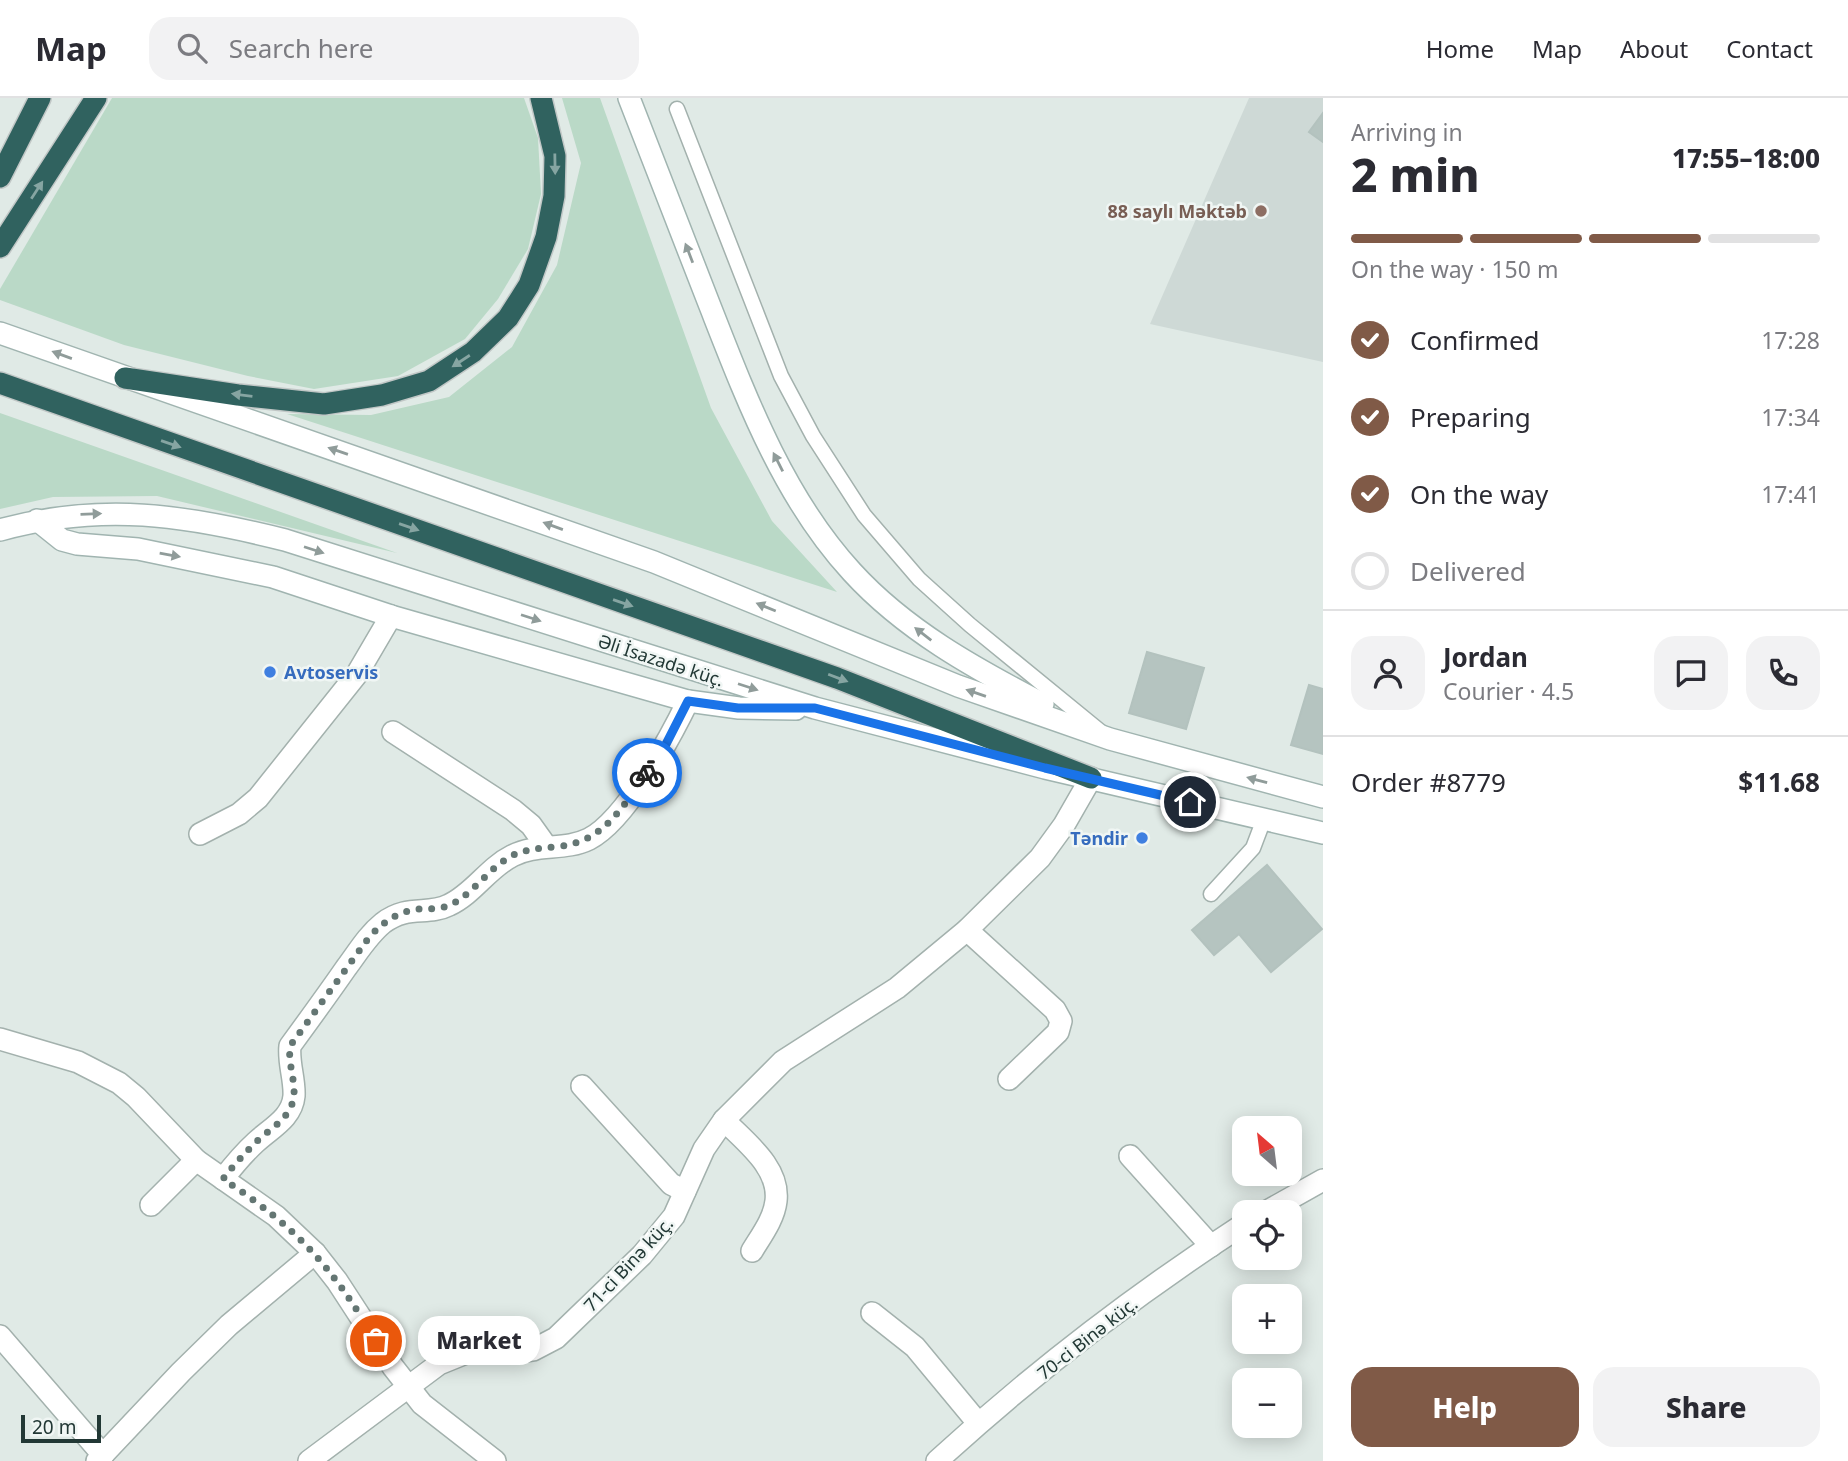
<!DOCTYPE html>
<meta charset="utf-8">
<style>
body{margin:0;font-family:"Noto Sans",sans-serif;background:#f2f2f3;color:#2b2b33;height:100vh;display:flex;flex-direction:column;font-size:26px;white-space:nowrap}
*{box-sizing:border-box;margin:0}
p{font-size:23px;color:#7c7c81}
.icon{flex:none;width:38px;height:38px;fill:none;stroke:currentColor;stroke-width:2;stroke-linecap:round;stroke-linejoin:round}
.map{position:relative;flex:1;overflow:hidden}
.details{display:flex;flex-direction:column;background:#fff;width:525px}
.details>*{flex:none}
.needle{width:46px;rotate:332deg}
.fabs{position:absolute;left:1232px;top:1018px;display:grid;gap:14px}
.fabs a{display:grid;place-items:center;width:70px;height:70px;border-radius:14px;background:#fff;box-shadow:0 4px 18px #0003;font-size:35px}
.scale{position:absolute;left:21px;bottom:18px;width:80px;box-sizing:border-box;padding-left:7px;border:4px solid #223835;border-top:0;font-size:19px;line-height:24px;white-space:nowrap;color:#223835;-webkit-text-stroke:5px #f0f6f4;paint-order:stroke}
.pin{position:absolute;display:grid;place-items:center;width:60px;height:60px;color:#fff;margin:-30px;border:4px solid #fff;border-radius:50%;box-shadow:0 2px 7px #0007}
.courier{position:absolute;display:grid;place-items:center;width:70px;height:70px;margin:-35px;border:5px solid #1a73e8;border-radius:50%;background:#fff;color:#222;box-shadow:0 2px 9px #0007}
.bubble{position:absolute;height:49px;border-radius:21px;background:#fff;box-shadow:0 4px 18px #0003;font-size:23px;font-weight:800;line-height:49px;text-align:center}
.summary em{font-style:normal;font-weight:800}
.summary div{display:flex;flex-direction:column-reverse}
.summary{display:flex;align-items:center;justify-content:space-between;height:119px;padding:0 28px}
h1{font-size:46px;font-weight:800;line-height:52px}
.bar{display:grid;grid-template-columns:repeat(4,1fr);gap:10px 7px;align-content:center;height:84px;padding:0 28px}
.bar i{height:9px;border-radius:5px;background:#e1e1e2}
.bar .on{background:#805a47}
.bar p{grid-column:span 4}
.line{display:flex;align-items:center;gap:18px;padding:0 28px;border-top:2px solid #e1e1e2}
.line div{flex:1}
.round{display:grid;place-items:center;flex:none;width:74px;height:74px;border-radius:21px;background:#f2f2f3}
ol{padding:0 28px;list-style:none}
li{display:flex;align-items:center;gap:21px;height:77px}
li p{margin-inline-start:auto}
li .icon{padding:7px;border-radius:50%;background:#805a47;color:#fff;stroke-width:4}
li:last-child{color:#7c7c81}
li i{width:38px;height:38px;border:4px solid #e1e1e2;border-radius:50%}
.button{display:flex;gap:14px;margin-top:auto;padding:14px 28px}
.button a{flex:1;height:80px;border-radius:21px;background:#805a47;color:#fff;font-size:28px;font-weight:800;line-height:80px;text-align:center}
.button a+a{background:#f2f2f3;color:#2b2b33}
header{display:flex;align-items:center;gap:42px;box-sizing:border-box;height:98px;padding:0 35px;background:#fff;border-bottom:2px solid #e1e1e2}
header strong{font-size:33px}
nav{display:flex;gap:38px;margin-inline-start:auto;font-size:24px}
.search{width:490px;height:63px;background:#f2f2f3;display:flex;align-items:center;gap:18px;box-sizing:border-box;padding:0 24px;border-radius:21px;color:#7c7c81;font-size:26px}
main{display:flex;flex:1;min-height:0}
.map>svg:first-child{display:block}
</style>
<header>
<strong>Map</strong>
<div class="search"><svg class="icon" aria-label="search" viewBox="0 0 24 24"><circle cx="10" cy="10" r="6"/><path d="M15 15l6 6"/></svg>Search here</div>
<nav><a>Home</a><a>Map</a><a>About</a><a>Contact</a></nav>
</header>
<main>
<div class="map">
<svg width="1323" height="1363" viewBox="0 0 1323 1363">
<rect width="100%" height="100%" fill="#e0eae6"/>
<path fill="#ced9d6" d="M1249,0H1323V264L1150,226Z"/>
<g fill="#bad9c7">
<path d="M112,0H524L538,40L541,96L528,151L498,201L465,241L398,278L314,291L248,278L124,247L0,202V191Z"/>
<path d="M562,0H600L711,310L772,423L837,494L287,316L371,317L449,299L512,249L557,167L581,65Z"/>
<path d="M0,315L397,455L157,398L53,399L0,411Z"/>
</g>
<g fill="#b5c4c0" stroke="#b3c2be" stroke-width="2">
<path d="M1323,15V44L1309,34Z"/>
<path d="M1147,554L1204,570L1186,631L1129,615Z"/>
<path d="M1309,587L1323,591V656L1291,647Z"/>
<path d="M1267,767L1322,831L1271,874L1239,836L1214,857L1192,832Z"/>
</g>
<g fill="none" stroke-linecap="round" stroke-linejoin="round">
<g stroke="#a3b1ad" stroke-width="17">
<g id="service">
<path d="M677,11L781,278L813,338L864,417L919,481L970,527L1101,634"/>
<path d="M1211,796L1253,750L1264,721"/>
</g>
</g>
<g stroke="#a3b1ad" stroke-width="24">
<g id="minor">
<path d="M393,634L513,712L531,727L546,748"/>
<path d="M200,736L239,716L258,700L357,576L391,518"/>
<path d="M967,832L1055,912L1061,923L1058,934L1009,981"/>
<path d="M582,988L671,1086L685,1093"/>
<path d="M724,1022C745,1044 780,1069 776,1103C774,1121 761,1138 752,1153"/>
<path d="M1130,1058L1211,1148"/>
<path d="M223,1081C233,1068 244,1055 256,1044C271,1030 292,1020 294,998C295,981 288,965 290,948C309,922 328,896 346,870C358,854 368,837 383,825C408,806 427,818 449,807C473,796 488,770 512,758C536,745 565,753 589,741C626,722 670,640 688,603"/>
<path d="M151,1107L196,1062"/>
<path d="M1264,1115L1323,1082"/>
<path d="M872,1215L915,1249L978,1325"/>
<path d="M0,1238L103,1357"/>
<path d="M97,1363L181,1274L229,1227L315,1155"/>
<path d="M309,1363L439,1266L471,1253L514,1255L533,1252L556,1240L642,1157L674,1118L704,1051L724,1022L783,963L897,890L967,832L1040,760L1064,727L1091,680"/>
<path d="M937,1363C1032,1276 1136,1196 1244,1126"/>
</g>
</g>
<g stroke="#a3b1ad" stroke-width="24">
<path id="tertiary" d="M0,941L78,964L119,985L136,999L196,1062L276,1118L315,1155L337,1183L393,1269L422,1306L495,1363"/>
</g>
<g stroke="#a0b4b0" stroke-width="24">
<g id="secondary">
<path d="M629,0C655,68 682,135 708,203C745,297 782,398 852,474C905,532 974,570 1043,606"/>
<path d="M0,235L654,464L958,588L1110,641L1323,699"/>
<path d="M37,422L62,442L77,446L138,451L273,479L391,518L688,603L739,610L796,611"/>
<path d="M0,432C102,404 185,417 285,442L815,610L1045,670L1323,735"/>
</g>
</g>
<g stroke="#c1c7c6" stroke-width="24">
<g id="motorway">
<path d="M0,79L40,0"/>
<path d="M0,149L96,0"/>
<path d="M125,280L238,297L324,306L382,297L429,283L473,254L508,220L529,187L546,139L554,98L555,58L541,0"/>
<path d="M0,285L837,580L1091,680"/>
</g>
</g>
<use href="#service" stroke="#fff" stroke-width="14"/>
<use href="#minor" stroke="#fff" stroke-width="21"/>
<use href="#tertiary" stroke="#fff" stroke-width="21"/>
<use href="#secondary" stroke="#fff" stroke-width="21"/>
<use href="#motorway" stroke="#30625f" stroke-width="21"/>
</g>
<defs><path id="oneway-solid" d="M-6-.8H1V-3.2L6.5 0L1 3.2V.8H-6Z" transform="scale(1.75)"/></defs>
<g fill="#86a5a2">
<use href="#oneway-solid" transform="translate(555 66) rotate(89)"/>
<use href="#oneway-solid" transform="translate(37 92) rotate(-57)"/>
<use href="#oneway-solid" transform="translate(461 263) rotate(147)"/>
<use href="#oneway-solid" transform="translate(242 297) rotate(-173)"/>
<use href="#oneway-solid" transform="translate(171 346) rotate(19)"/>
<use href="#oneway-solid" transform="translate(409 429) rotate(19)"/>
<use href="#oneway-solid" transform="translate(623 505) rotate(19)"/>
<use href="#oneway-solid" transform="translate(838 580) rotate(21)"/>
</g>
<g fill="#909c9a">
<use href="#oneway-solid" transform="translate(689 155) rotate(-111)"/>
<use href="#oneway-solid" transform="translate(62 257) rotate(-160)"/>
<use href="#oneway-solid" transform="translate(338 353) rotate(-161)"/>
<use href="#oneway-solid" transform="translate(778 364) rotate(-117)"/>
<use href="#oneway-solid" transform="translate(91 416) rotate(-2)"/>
<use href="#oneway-solid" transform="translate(553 428) rotate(-160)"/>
<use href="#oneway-solid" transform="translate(314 452) rotate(18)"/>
<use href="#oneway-solid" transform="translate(170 457) rotate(10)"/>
<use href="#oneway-solid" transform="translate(766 509) rotate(-158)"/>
<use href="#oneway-solid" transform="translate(531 520) rotate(18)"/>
<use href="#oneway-solid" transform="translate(923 536) rotate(-142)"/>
<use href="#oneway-solid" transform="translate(748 589) rotate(18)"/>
<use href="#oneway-solid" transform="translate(976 595) rotate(-161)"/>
<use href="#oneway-solid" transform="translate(1257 682) rotate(-165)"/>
</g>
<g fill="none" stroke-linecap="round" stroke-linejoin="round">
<path stroke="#647673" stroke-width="7" stroke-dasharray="0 12.6" d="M376,1243C332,1168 296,1129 223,1081C233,1068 244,1056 256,1044C271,1030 291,1020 294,998C295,981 288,965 290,948L370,838C385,823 398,813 420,811C429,811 439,811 447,808C469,800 485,775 505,762C521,750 541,751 561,748C604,743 623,708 647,675"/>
<path stroke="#1a73e8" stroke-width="9" d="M647,675L662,654L688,603L738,610H815L1045,670L1190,704"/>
</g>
<circle fill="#8d6e63" stroke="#f0f6f4" stroke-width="2.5" cx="1261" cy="113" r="7"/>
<g fill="#3f7fe0" stroke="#f0f6f4" stroke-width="2.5">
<circle cx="270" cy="574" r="7"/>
<circle cx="1142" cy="740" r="7"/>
</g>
<g text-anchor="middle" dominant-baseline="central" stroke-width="5" stroke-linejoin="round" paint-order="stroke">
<g font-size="18" font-weight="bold" fill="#785e54" stroke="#f0f6f4" text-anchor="end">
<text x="1247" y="113">88 saylı Məktəb</text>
</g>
<g font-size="18" fill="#223835" stroke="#f0f6f4">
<text transform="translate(661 562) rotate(18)">Əli İsazadə küç.</text>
<text transform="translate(628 1166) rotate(-47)">71-ci Binə küç.</text>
<text transform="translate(1087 1240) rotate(-38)">70-ci Binə küç.</text>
</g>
<g font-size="18" font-weight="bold" fill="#366cbe" stroke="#f0f6f4" text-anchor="start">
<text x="284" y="574">Avtoservis</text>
<text x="1128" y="740" text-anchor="end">Təndir</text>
</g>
</g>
</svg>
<div class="fabs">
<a><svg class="needle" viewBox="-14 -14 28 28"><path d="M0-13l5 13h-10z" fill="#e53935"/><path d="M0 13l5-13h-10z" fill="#7c7c81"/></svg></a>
<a><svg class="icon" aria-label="locate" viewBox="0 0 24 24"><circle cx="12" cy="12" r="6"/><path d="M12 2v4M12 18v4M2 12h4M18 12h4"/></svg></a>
<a>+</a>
<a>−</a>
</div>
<div class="scale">20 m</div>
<div class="pin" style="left:376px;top:1243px;background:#ea580c"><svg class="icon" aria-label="bag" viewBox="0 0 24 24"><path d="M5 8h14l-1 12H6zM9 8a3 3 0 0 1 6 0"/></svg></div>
<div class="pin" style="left:1190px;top:704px;background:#1f2937"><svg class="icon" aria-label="home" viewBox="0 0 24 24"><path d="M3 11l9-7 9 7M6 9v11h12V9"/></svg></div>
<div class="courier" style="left:647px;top:675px"><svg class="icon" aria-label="bike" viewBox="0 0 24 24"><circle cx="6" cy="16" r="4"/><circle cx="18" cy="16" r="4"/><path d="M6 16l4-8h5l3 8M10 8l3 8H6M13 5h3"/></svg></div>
<div class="bubble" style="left:418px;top:1218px;width:122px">Market</div>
</div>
<section class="details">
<div class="summary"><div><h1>2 min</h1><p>Arriving in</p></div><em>17:55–18:00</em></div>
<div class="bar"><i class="on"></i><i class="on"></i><i class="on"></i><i></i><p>On the way · 150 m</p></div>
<ol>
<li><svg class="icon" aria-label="check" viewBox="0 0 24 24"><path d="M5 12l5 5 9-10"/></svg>Confirmed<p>17:28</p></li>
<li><svg class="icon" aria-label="check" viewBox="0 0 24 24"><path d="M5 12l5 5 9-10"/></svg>Preparing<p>17:34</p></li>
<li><svg class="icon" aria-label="check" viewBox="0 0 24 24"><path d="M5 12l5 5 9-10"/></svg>On the way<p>17:41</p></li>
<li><i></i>Delivered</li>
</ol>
<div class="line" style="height:126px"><a class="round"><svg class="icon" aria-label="person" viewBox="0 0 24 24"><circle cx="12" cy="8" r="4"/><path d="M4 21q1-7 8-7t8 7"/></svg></a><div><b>Jordan</b><p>Courier · 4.5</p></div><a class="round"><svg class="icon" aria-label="chat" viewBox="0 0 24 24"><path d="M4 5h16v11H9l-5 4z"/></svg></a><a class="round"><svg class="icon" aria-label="phone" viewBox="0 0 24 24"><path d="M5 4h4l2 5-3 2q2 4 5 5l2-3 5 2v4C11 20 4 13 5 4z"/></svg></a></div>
<div class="line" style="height:91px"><div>Order #8779</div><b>$11.68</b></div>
<div class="button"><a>Help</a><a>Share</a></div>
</section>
</main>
